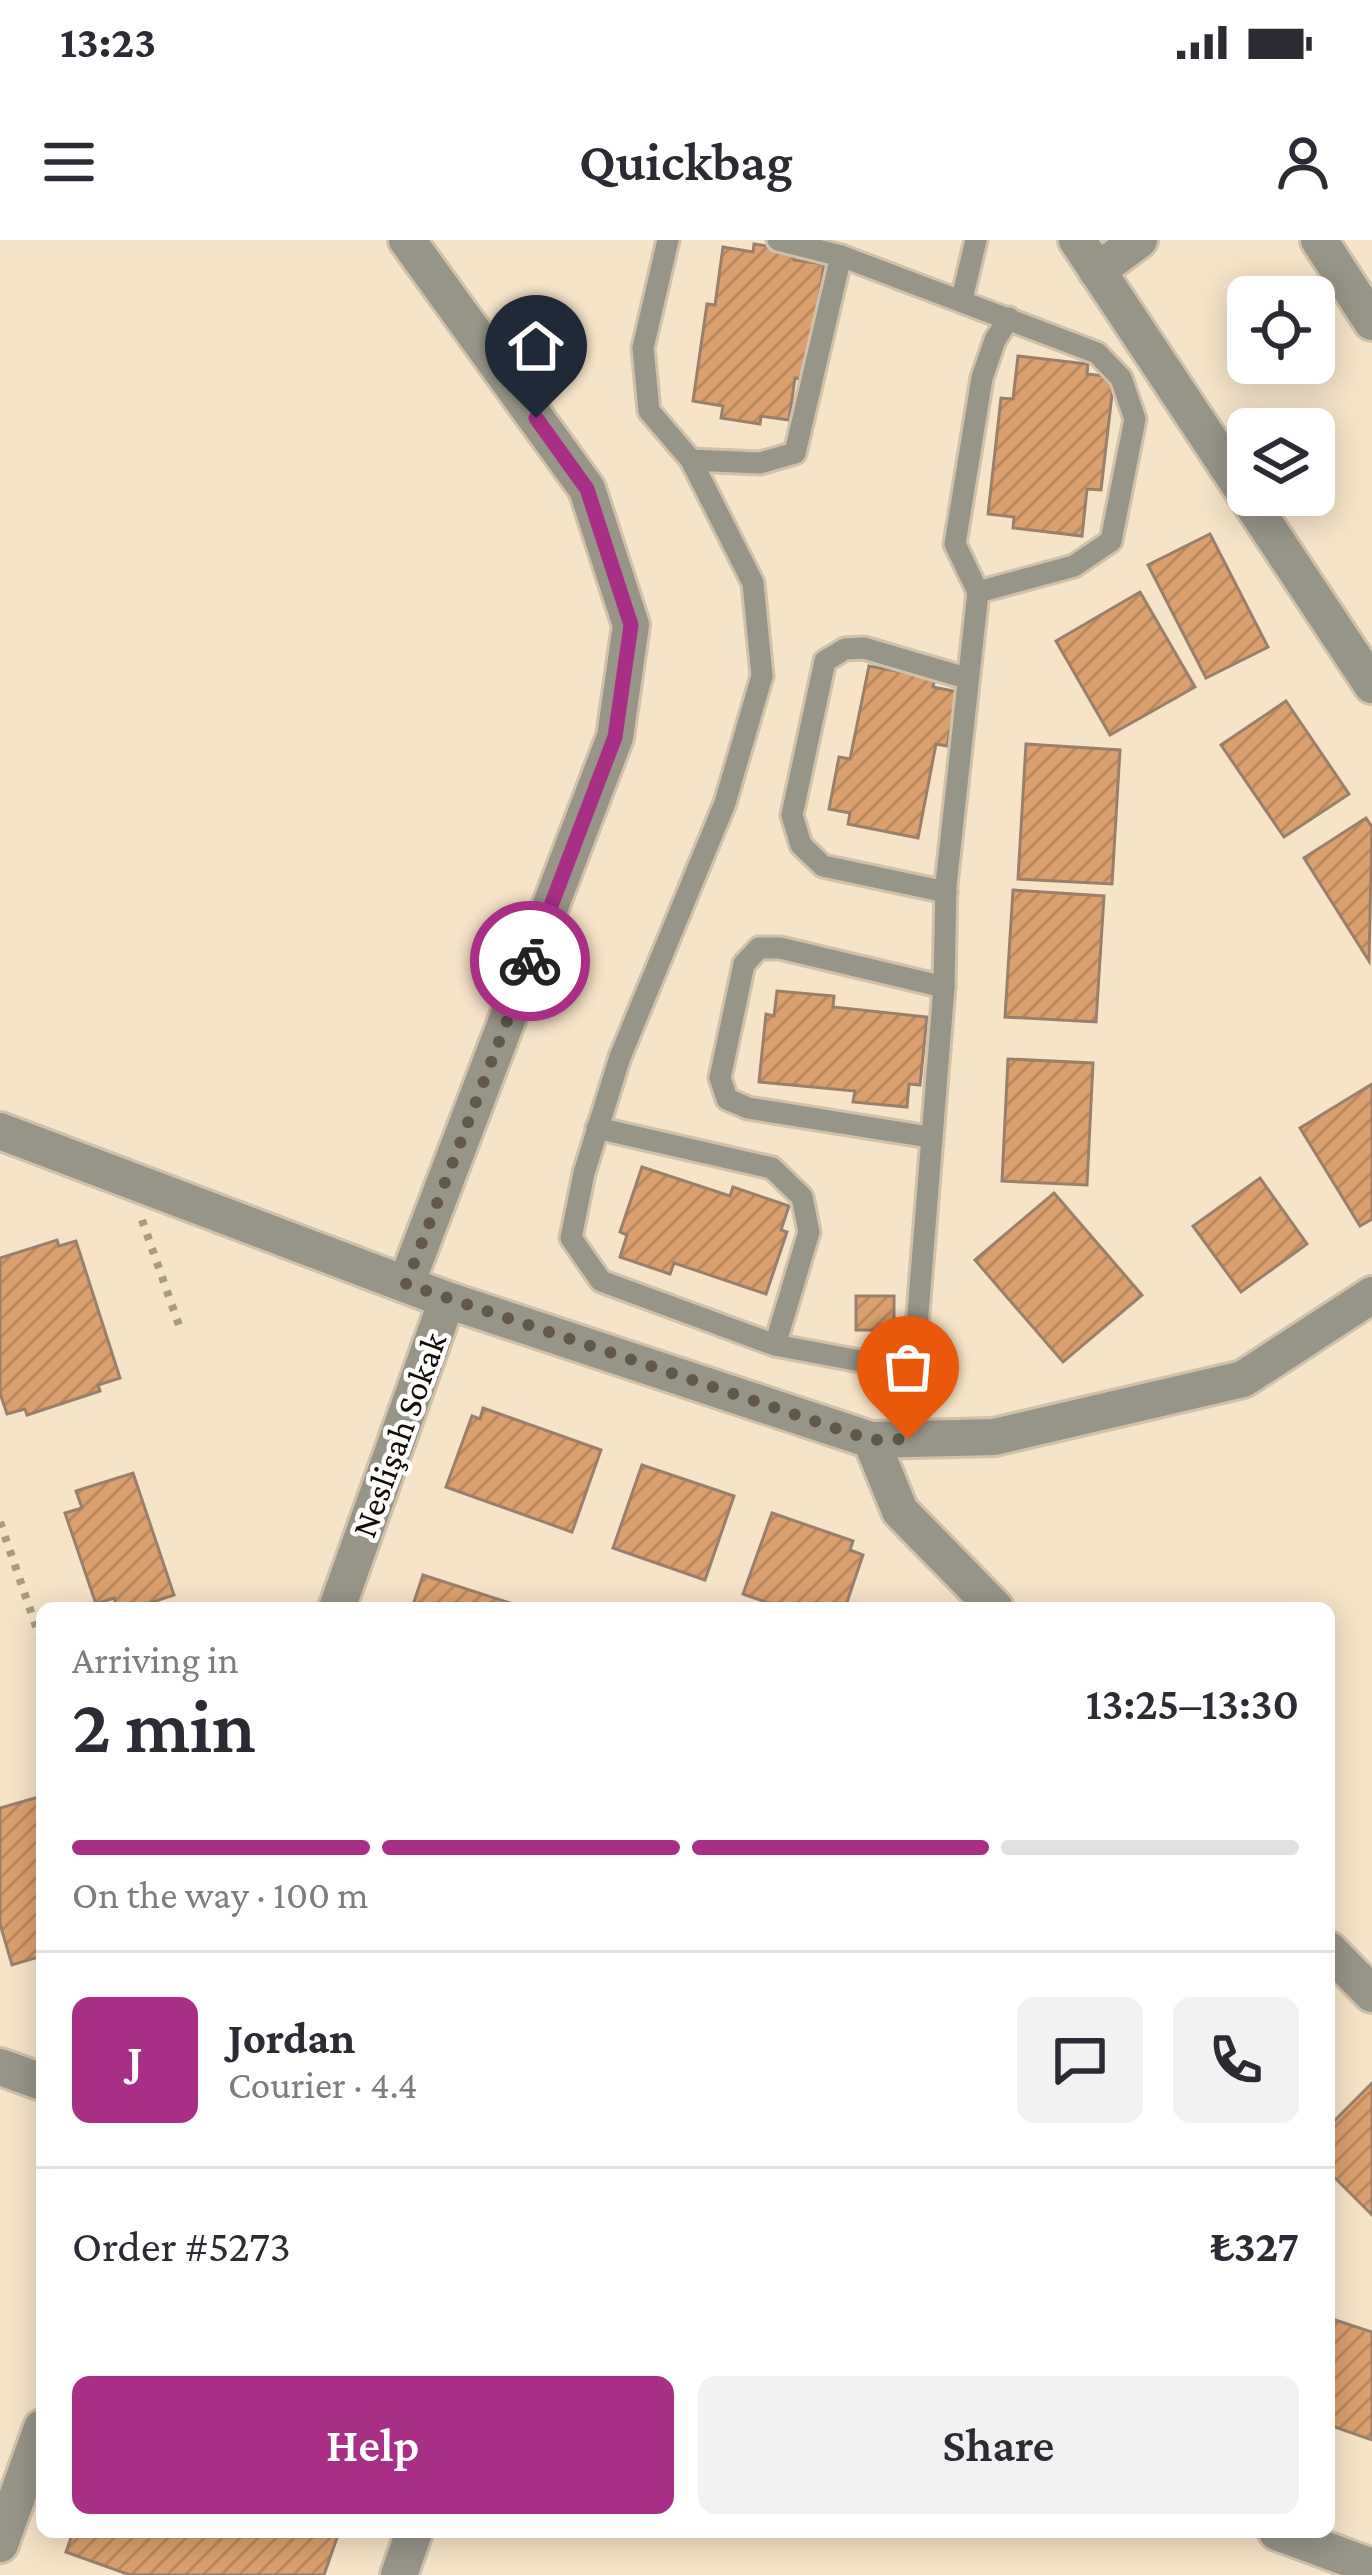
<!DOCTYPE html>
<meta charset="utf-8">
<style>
body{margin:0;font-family:"Crimson Pro",serif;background:#f2f2f3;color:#2b2b33;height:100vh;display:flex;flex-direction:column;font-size:45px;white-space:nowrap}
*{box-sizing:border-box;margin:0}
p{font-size:39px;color:#7c7c81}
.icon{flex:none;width:66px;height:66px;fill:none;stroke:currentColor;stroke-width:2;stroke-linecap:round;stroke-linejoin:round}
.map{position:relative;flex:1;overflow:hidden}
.details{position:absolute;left:36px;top:1362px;width:1299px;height:936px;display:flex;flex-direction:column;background:#fff;border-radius:18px;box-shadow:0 6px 30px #0003}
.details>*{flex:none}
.buttons{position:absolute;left:1227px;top:36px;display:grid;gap:24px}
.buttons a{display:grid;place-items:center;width:108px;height:108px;border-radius:18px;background:#fff;box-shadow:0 6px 30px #0003;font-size:60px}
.pin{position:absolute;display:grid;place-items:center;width:102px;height:102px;color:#fff;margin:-123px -51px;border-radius:50% 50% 50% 0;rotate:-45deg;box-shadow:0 0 12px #0007}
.pin .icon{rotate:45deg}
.courier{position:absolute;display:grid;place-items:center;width:120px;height:120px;margin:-60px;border:9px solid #a82f85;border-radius:50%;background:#fff;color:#222;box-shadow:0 3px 15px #0007}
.headline em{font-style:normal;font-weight:600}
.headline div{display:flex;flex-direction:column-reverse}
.headline{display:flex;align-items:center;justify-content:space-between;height:204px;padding:0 36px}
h1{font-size:78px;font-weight:600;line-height:90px}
.bar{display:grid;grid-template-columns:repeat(4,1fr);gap:18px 12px;align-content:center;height:144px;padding:0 36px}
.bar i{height:15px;border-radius:9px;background:#e1e1e2}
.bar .current{background:#a82f85}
.bar p{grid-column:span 4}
.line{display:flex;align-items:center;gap:30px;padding:0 36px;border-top:3px solid #e1e1e2}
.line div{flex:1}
.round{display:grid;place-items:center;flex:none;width:126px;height:126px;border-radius:18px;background:#f2f2f3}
.button{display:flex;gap:24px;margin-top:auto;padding:24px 36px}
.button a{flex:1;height:138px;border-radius:18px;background:#a82f85;color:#fff;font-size:48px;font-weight:600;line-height:138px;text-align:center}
.button a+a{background:#f2f2f3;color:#2b2b33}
.status{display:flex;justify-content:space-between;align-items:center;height:84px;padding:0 60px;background:#fff;direction:ltr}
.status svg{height:33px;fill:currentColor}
header{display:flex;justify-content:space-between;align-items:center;height:156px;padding:0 36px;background:#fff;font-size:54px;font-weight:600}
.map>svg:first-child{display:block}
</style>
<div class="status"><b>13:23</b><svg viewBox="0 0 49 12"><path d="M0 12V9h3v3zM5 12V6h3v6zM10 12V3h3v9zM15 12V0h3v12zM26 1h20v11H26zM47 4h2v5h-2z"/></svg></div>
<header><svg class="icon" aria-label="menu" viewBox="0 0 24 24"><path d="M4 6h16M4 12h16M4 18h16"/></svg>Quickbag<svg class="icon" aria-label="person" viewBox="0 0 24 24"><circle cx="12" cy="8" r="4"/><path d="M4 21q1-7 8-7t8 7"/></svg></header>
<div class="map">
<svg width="1372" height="2335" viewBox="0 0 1372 2335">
<defs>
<pattern id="building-hatch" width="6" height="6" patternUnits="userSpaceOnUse" patternTransform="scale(3)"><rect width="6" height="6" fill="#dba06f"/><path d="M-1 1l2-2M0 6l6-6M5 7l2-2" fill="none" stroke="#bb895e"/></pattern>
</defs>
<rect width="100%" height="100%" fill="#f6e4c8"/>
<g fill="url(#building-hatch)" stroke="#99806d" stroke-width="3">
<path d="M754,4L796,10L794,20L824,24L807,140L795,138L789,180L761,176L760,184L721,178L723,166L693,161L707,64L715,65L723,7L753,12Z"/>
<path d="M1018,116L1088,124L1087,134L1114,137L1101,250L1087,249L1082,296L1013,288L1014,277L988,274L1001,158L1013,159Z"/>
<path d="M1210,294L1268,407L1206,438L1148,325Z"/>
<path d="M1140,352L1195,447L1110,495L1056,401Z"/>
<path d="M869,426L935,438L933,447L958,452L947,506L936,504L918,598L848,584L850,573L829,569L839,517L850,519Z"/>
<path d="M1286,461L1349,554L1284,597L1221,505Z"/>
<path d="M1026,504L1120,510L1112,644L1018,639Z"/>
<path d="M1366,578L1372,587L1369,721L1304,618Z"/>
<path d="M1013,650L1104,656L1096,782L1005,777Z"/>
<path d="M777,751L834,756L833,767L927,777L920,845L909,844L907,867L853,862L855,851L759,842L766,774L774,776Z"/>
<path d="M1008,819L1093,823L1087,945L1002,941Z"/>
<path d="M1372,844V979L1360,986L1300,888Z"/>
<path d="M642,927L730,956L733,947L789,966L781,990L787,992L766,1054L674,1023L670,1034L620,1017L627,995L620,992Z"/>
<path d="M1260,938L1307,1004L1241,1052L1193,986Z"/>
<path d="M1054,953L1142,1055L1063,1122L975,1020Z"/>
<path d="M57,1000L59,1006L76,1001L120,1138L98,1145L100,1151L27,1175L25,1169L7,1174L0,1153V1018Z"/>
<rect x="856" y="1056" width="38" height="34"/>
<path d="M483,1168L601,1210L572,1292L446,1247L472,1176L480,1179Z"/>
<path d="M642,1225L734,1256L705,1340L613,1308Z"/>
<path d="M133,1233L174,1355L134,1368H117L114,1358L96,1364L65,1273L82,1268L76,1251Z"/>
<path d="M772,1273L853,1301L850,1310L863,1315L845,1368H783L743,1354Z"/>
<path d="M423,1335L513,1364L511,1368H412Z"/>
<path d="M42,1556V1716L12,1725L0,1684V1568Z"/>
<path d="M1372,1843V1975L1329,1932V1886Z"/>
<path d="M1329,2078L1372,2092V2200L1329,2185Z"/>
<path d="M73,2292H339L324,2335H130L66,2312Z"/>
</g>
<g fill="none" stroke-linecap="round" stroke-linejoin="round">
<g stroke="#d2c1a9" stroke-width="27">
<g id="lane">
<path d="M668,0L643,108L649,171L691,220L753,343L762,436L725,563L620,817L584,933L571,998L601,1041L775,1105L913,1131"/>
<path d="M778,0L841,16L1097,113L1121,138L1135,179L1111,301L1074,326L978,352L946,645L944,747L908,1199"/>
<path d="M962,59L976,0"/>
<path d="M691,220L760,223L795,213L841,16"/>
<path d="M978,352L955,304L982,138L995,100L1009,78"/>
<path d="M946,652L823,626L801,605L792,575L825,421L845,409L864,408L966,438"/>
<path d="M597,888L772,928L802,957L809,992L775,1105"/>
<path d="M929,897L748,868L727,859L720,838L744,724L759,708H780L944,747"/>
</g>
</g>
<g stroke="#d2c1a9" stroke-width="42">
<g id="street">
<path d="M1077,0L1372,445"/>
<path d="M1319,0L1372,82"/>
<path d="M1097,31L1139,0"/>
<path d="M0,891L447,1060L337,1368"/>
<path d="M406,1044L615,497L631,385L587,249L407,0"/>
<path d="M447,1060L871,1200L994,1197L1243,1139L1372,1055"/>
<path d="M871,1200L900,1271L995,1368"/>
<path d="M1329,1710L1372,1754"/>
<path d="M0,1827L42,1842"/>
<path d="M1277,2292L1372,2327"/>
<path d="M0,2304L42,2188"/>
<path d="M399,2335L414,2292"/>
</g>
</g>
<g stroke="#a89a85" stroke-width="8" stroke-dasharray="6 9" stroke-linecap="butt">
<path d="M142,980L180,1088"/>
<path d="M0,1282L42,1404"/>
</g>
<use href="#lane" stroke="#979588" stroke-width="21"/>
<use href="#street" stroke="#979588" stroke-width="36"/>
</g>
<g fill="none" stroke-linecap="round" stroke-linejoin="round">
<path stroke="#625849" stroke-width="12" stroke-dasharray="0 21.6" d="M530,721L406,1044L871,1200L908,1199"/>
<path stroke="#a82f85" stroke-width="15" d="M530,721L615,497L631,385L587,249L536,178"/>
</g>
<g text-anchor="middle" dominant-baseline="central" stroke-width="9" stroke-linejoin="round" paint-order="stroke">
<g font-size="36" fill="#120c04" stroke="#fff">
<text transform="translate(399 1195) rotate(-70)">Neslişah Sokak</text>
</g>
</g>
</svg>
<div class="buttons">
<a><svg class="icon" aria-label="locate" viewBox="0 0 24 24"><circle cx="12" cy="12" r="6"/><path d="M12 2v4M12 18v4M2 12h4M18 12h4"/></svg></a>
<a><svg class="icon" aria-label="layers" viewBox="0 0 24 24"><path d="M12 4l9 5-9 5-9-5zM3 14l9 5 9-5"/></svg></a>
</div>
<div class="pin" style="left:908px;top:1199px;background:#ea580c"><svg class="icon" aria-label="bag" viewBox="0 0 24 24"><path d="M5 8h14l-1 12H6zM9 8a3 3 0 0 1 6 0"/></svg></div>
<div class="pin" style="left:536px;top:178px;background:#1f2937"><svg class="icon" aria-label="home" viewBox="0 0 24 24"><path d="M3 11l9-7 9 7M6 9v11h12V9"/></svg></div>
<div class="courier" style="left:530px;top:721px"><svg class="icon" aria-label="bike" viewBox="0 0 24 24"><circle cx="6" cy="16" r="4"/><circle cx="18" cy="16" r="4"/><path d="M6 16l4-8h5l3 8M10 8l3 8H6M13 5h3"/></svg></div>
<section class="details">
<div class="headline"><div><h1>2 min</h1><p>Arriving in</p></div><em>13:25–13:30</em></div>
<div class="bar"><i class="current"></i><i class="current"></i><i class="current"></i><i></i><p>On the way · 100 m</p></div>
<div class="line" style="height:216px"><b class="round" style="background:#a82f85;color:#fff">J</b><div><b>Jordan</b><p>Courier · 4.4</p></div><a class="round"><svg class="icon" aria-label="chat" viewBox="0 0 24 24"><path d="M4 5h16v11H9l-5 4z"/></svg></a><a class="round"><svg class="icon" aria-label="phone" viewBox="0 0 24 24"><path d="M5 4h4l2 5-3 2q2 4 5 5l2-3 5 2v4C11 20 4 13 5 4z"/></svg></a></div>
<div class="line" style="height:156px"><div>Order #5273</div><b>₺327</b></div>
<div class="button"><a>Help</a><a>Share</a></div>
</section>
</div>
